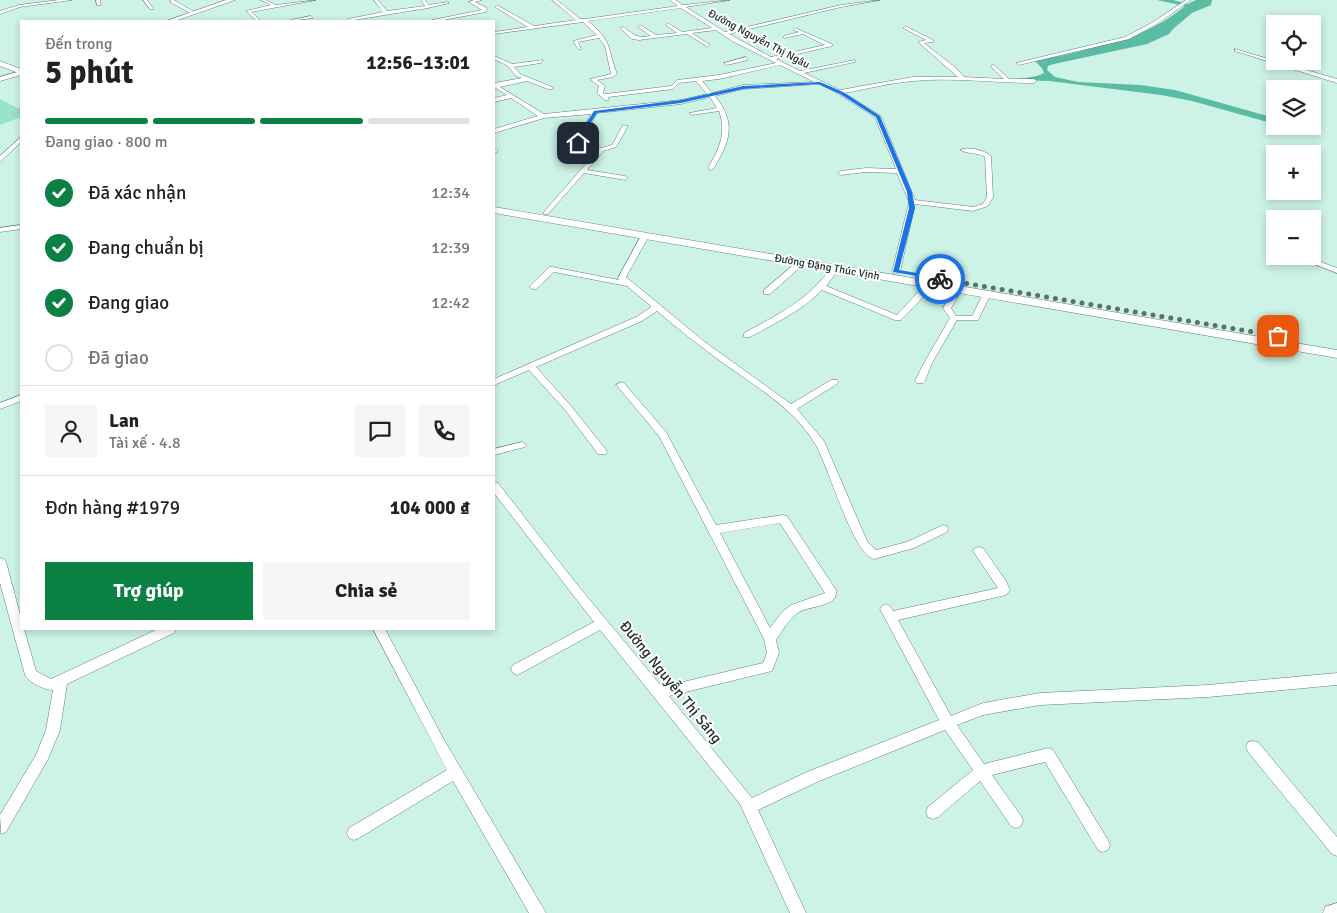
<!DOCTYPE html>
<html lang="vi">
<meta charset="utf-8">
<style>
body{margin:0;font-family:Signika,sans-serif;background:#f6f6f6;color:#222;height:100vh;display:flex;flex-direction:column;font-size:19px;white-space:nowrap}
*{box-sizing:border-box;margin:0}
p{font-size:16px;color:#767676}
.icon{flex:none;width:28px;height:28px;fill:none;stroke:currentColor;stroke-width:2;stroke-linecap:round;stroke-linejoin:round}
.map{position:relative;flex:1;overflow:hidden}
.details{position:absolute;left:20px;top:20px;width:475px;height:610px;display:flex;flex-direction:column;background:#fff;border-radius:0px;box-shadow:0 2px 8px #0003}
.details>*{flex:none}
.buttons{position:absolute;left:1266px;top:15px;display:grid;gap:10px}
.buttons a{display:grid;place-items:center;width:55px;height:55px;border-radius:0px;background:#fff;box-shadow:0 2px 8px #0003;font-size:25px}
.pin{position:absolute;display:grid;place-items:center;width:42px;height:42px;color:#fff;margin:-21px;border-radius:10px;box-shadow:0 2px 8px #0006}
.courier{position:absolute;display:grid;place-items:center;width:50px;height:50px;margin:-25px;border:4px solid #1a73e8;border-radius:50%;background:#fff;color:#222;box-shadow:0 1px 6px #0007}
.headline em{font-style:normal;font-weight:800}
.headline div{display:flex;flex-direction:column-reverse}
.headline{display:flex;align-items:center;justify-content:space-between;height:85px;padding:0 25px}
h1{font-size:32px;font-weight:800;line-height:38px}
.bar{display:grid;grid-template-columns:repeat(4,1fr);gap:8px 5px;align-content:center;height:60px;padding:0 25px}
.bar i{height:6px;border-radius:4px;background:#e0e0e0}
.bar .selected{background:#0b8043}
.bar p{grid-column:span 4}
.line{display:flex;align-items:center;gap:12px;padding:0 25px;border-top:1px solid #e0e0e0}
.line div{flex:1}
.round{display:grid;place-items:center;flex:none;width:52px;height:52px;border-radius:0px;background:#f6f6f6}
ol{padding:0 25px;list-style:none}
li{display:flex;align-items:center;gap:15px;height:55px}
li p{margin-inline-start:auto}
li .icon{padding:5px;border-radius:50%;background:#0b8043;color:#fff;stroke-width:4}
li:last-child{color:#767676}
li i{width:28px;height:28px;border:2px solid #e0e0e0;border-radius:50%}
.cta{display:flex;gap:10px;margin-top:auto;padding:10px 25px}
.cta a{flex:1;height:58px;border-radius:0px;background:#0b8043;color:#fff;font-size:20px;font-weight:800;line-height:58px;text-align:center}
.cta a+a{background:#f6f6f6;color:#222}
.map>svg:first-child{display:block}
</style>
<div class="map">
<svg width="1337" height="913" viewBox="0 0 1337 913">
<rect width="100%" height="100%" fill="#cdf2e6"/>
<path fill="#97e2cc" d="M0,99L21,110V117L0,125Z"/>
<path fill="#5abca3" d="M1157,0H1173L1188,4L1196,0H1212L1211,5L1192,13L1174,28L1169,34L1147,44L1054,64L1048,66L1047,70L1055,77L1078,82L1140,85L1175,90L1275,118V124L1192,101L1161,95L1049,81L1015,80L1037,76L1044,73L1042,68L1035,61L1038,58C1056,58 1074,53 1091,48C1126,39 1157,30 1185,6Z"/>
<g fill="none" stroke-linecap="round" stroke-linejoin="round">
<g stroke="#608177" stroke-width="1">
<g id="street">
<path d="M59,0H72L20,7L0,14V11L19,5Z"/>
<path d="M96,0H100L101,5H97Z"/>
<path d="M143,0H147L154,9H150Z"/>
<path d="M171,0H174L196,13L192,14L170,2Z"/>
<path d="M261,0H266L276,5L316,0L251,12L261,21H257L246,11L271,5Z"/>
<path d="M374,0H378L387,11L425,6L421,0H425L429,5L447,2L449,3L428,8L348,21V19L383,12Z"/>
<path d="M474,0H482L475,2L487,8L486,12L438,21L432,20L482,10L469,2Z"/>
<path d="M552,0H557L580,19H585L678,6L670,0H675L683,5L730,0L686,7L725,32L841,5L880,0L841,7L729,34L771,57L825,45L803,34L784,38V36L799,32L793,30L795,28L832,44V46L776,59L800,71L855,60V62L804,73L840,90L913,77H958L918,42L926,40L903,28L905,26L933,40V42L924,43L957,69L964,77L1004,79L991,67L993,64L1009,79H1034L1037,81L1034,83C994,83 953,77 913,81C890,83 867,89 844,93L881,116L915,200L973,207L983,204L987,197L985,157C977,152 967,154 960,150C968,146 984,150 991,156L993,197L988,206L973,211L915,204L900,272L896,274L892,272L909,202L897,173L866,172L841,175L838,173L841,171L866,168L896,169L875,117L837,93L820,84L743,89L715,96C736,122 731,141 713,169L711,170L708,168C719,149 727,133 719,111L692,115L689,113L717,108L710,97L681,104L597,113L581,142L601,148L612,145L623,125L628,126L616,147L603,151L587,170L625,176L628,178L625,180L584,173L548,214H544V212L597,151L575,143V140L591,114L544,118L494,133V129L538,116L511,98L494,102V98L507,95L494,87V83L522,78L516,76L508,66L494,59V56L512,64L543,60L541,63L514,67L520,74L552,87V89H548L527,81L500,87L544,114L681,100L707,94L696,81L679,83L673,89L608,97L609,100H605L597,93L599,86L590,79L611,74L605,46L599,38L578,42L581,49L579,50L573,41L597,35L583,22L494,34V32L528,27L495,7L497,5L534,26L576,20ZM681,8L712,28L682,32L668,23L666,25L677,33L656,35L640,25L638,27L651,36C636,38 635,36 624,27L620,28L632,39L639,40L687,34L708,47L710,45L692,33L716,30L732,41L776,63L719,75L677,80L671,86L605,94L603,93L605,86L597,80L613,77L617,74C607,47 613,42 588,21ZM780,65L814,82L743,85L712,93L702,81L719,79Z"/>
<path d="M1186,0H1191L1157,24L1129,39L1019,65L1016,63L1125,37L1153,22Z"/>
<path d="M311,16L313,18L289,21L291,20Z"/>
<path d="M1235,49L1337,79V83L1235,51Z"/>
<path d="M746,57L748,60L727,65L724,63Z"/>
<path d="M21,137V142L0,162V156Z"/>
<path d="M494,149L497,150V152L494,153Z"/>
<path d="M21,225V229L0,232V228Z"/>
<path d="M642,234L649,236L626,277L705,342L791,404L831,380H837L839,382L837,384L797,409L824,441L867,541L876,550L907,542L943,525L947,526L948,529L947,532L914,548L874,559C851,552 829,465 814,442C793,408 755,386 723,363C700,346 678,329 657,311L642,321L536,367L572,407L606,450L607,452L606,454H598L566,411L529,370L494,385V379L636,317L650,308L651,306L627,286L554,272L536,289H533L529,287L549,267H552L619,280L618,278Z"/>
<path d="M1294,256H1305L1337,268V273Z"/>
<path d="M798,261H804L805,263L770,294H764V290Z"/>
<path d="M832,267H835L839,269L826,286L897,315L920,290L924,282H930L931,284L927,293L901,320H895L822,290C802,311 775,323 750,337H744V333C779,314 808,300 832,267Z"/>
<path d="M955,288H958L962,290L951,308L956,316H972L984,292H987L991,294L978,320H957L932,363L925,381L923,383H917L915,381L924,363L950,318L943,308Z"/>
<path d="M621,382L624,383L666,432L716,525L783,515L787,516L836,590C839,607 809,606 799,612C789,619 783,630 776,640L779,653L772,671L669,696L752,798L807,772L939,720L880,609L882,606L886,604L890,606L893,611L998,588L973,551L975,548L979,547L983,548L1006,581L1010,590L1006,595L898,620L951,716L983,703L1040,693L1208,685L1337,673V685L1208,697L1040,705L983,715L957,725L984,764L1048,748L1053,750L1108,840L1110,845L1108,850L1103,852L1098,850L1045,762L992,775L1021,816L1023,821L1021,826L1016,828L1011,826L980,781L938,817L933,819L928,817L926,812L928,807L973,770L945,730L817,782L758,810L806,913H790L740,804L600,630L521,673L517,675L513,673L511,669L513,665L594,622L494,493V482L498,483L575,582L662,687L763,663L767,653L764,639L659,436L618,387L616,385ZM780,523L825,593L791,605L782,612L770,628L720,533Z"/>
<path d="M21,395V401L0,409V403Z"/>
<path d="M522,442L527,445L525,447L494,455V449Z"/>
<path d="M0,558L4,559L6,562L21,618V629H24L36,671L51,679L158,629H176L174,633L67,684L60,730L48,759L6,832L1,834L0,815L36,755L46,730L53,690C45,690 29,683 25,675L0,583Z"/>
<path d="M373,629H385L443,738L546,913H529L453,781L359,838L354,840L349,838L347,833L349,828L447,770Z"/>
<path d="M1253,741L1258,742L1337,837V856L1332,854L1248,752L1246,747L1248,742Z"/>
<path d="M1337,903V913H1323L1325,907Z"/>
</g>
</g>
<g stroke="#608177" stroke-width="1">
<g id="secondary">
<path d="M226,0H235L175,21H166Z"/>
<path d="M21,71V75L0,81V77Z"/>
</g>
</g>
<g stroke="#608177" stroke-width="1">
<g id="primary">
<path d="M0,61L21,69V74L0,66Z"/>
<path d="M494,207L1337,350V358L494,213Z"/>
</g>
</g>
<use href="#street" fill="#fff" fill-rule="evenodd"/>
<use href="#secondary" fill="#fff" fill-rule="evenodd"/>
<use href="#primary" fill="#fff" fill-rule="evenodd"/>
</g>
<path fill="#1a73e8" d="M820,82L843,92L880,116L912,192L915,208L899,270L940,277L942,278V280L893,272L909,208L907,192L876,117L840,94L818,84L743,89L681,103L597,113L580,140V144L576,143L575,140L594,111L681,100L743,86Z"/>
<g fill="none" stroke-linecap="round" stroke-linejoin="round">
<path stroke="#5b716a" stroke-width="5" stroke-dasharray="0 9" d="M940,279L1278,336"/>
</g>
<g text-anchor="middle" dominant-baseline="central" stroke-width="4" stroke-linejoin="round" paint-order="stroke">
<g font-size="11" fill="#1e2c28" stroke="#fff">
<text transform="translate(759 39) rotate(28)">Đường Nguyễn Thị Ngâu</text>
<text transform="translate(827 267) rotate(10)">Đường Đặng Thúc Vịnh</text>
</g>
<g font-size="15" fill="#1e2c28" stroke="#fff">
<text transform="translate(671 682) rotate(51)">Đường Nguyễn Thị Sáng</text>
</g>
</g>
</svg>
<div class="buttons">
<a><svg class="icon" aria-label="locate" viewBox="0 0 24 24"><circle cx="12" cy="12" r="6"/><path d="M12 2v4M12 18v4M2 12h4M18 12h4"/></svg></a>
<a><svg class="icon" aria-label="layers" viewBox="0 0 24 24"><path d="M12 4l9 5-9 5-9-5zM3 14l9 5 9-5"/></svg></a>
<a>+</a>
<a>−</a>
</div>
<div class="pin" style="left:1278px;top:336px;background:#ea580c"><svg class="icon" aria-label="bag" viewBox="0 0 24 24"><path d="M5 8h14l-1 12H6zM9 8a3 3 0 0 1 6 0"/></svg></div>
<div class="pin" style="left:578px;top:143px;background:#1f2937"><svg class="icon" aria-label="home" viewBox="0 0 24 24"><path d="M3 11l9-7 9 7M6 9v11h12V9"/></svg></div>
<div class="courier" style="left:940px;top:279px"><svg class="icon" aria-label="bike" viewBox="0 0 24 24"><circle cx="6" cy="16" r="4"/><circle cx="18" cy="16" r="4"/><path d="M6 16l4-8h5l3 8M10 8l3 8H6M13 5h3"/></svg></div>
<section class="details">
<div class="headline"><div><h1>5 phút</h1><p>Đến trong</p></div><em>12:56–13:01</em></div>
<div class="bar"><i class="selected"></i><i class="selected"></i><i class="selected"></i><i></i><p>Đang giao · 800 m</p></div>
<ol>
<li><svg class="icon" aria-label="check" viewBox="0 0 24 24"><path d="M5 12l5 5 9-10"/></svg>Đã xác nhận<p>12:34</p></li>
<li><svg class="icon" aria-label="check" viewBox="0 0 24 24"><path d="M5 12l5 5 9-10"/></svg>Đang chuẩn bị<p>12:39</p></li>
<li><svg class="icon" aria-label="check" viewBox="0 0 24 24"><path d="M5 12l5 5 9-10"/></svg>Đang giao<p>12:42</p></li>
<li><i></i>Đã giao</li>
</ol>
<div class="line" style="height:90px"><a class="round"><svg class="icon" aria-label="person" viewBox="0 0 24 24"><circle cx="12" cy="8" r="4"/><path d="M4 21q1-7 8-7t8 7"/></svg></a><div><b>Lan</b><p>Tài xế · 4.8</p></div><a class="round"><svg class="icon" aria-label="chat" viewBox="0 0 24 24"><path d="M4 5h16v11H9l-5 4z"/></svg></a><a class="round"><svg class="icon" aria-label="phone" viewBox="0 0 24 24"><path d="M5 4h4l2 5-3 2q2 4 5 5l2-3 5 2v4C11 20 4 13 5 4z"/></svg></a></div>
<div class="line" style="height:65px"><div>Đơn hàng #1979</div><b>104 000 ₫</b></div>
<div class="cta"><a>Trợ giúp</a><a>Chia sẻ</a></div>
</section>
</div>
